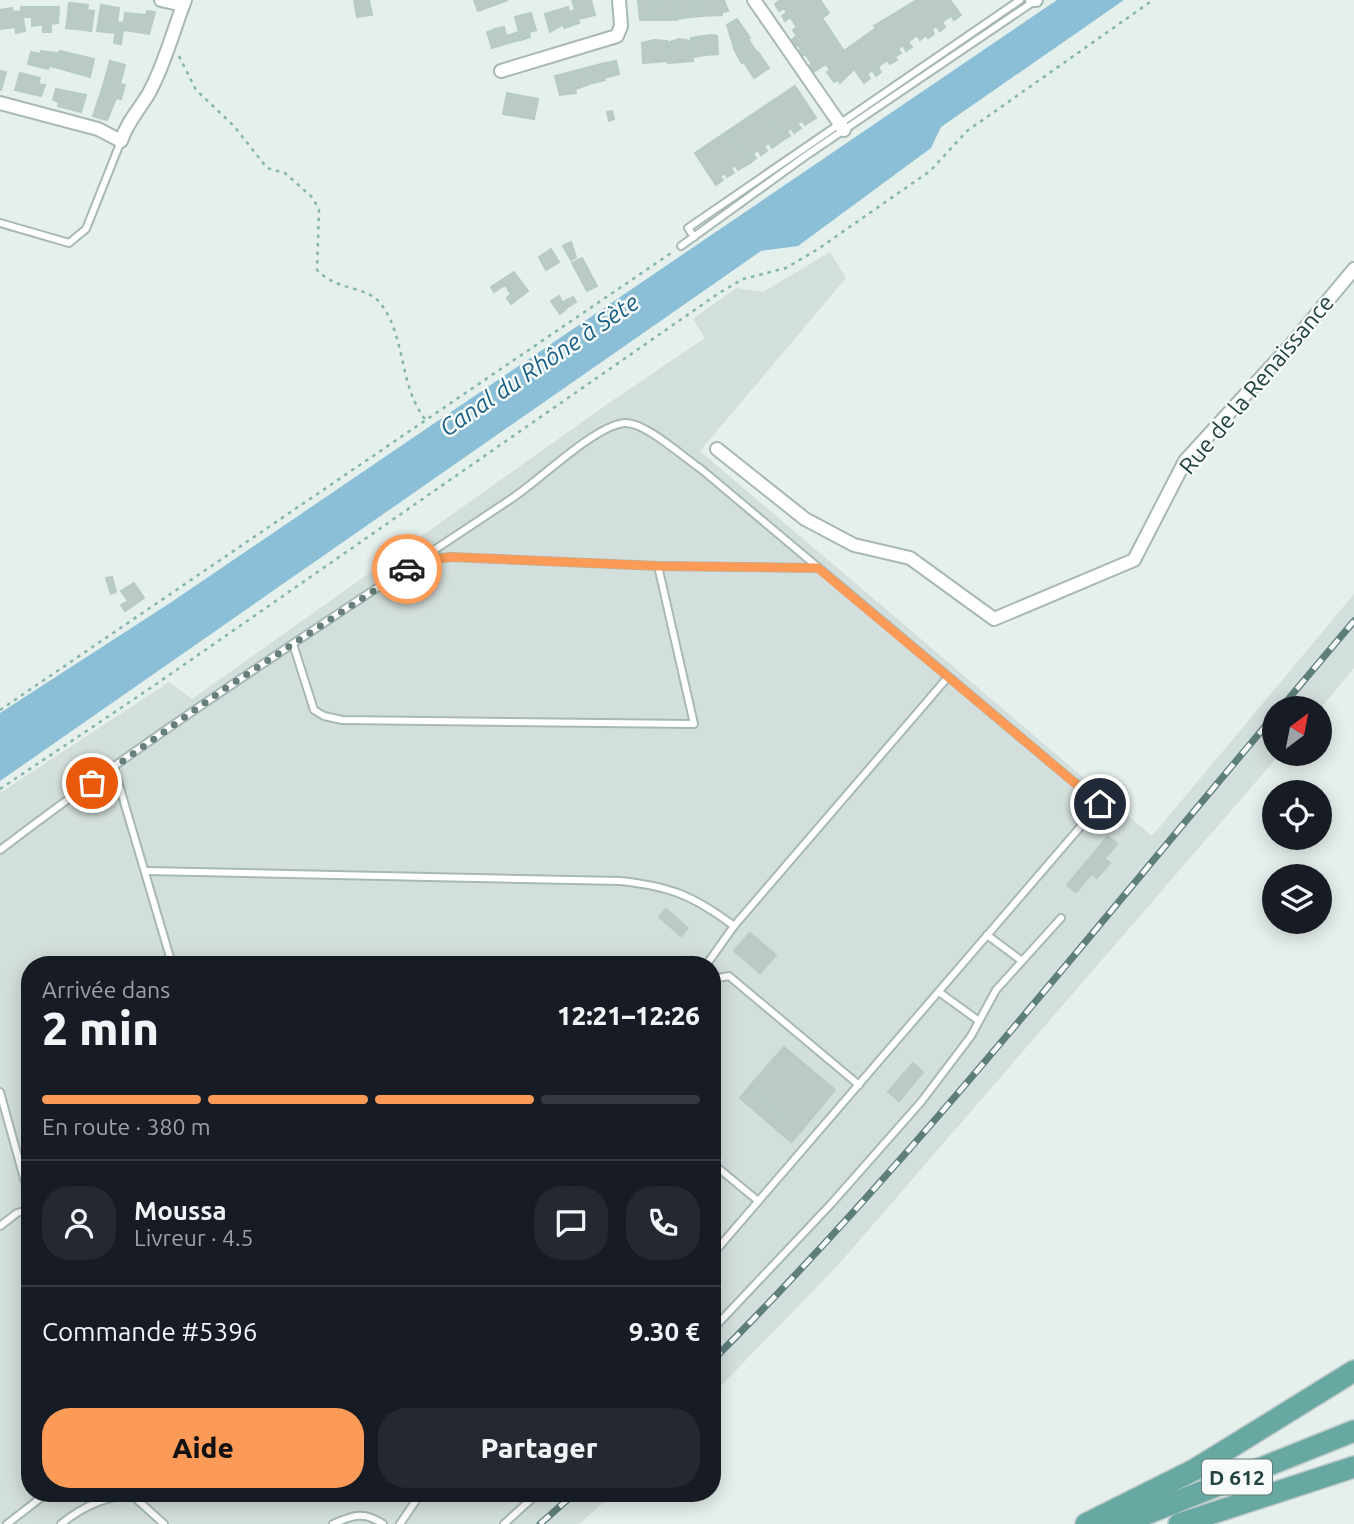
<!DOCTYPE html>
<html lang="fr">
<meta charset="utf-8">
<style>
body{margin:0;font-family:Ubuntu,sans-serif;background:#242831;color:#f1f3f6;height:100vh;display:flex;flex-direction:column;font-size:26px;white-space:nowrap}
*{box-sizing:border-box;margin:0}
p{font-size:23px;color:#9ea1a6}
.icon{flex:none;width:38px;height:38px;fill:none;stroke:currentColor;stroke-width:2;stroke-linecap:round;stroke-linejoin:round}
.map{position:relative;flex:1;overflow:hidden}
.details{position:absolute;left:21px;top:956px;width:700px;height:546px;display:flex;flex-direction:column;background:#171b24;border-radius:28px;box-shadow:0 4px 18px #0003}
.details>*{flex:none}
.needle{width:46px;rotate:32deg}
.controls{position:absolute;left:1262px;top:696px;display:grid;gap:14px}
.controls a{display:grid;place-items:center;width:70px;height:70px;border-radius:50%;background:#171b24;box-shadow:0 4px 18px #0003;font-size:35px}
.pin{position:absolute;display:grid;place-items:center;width:60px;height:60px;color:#fff;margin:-30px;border:4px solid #fff;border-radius:50%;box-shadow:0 2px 7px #0007}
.courier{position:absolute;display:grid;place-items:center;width:70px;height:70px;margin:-35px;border:5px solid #fb9b57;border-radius:50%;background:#fff;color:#222;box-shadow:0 2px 9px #0007}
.overview em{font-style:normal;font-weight:800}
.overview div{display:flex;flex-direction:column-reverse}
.overview{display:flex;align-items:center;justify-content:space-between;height:119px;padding:0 21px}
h1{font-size:46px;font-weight:800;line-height:52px}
.bar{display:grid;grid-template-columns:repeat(4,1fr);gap:10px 7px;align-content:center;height:84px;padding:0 21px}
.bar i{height:9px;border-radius:5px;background:#363941}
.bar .current{background:#fb9b57}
.bar p{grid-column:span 4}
.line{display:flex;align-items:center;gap:18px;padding:0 21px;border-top:2px solid #363941}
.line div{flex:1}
.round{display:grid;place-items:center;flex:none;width:74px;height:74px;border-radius:28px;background:#242831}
.primary-button{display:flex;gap:14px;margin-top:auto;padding:14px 21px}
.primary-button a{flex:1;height:80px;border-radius:28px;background:#fb9b57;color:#111;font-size:28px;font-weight:800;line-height:80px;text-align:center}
.primary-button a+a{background:#242831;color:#f1f3f6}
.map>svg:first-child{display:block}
</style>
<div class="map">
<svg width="1354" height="1524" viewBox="0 0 1354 1524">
<rect width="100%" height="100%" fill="#e5efec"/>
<path fill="#d3dfdc" d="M830,252L846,278L700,451L1152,836L1354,594V668L1320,709H1274V754H1280L839,1264L712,1395V964H30V1493H615L579,1524H0V793L169,682L192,699L609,403L705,338L693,319L736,288L763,292Z"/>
<path fill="#8abfd7" d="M1057,0H1124L941,127L931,148L798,246L761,251L0,781V713L170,603Z"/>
<g fill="#bacbc6" stroke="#b7cac5" stroke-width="2">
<path d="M354,0H369L372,15L357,17Z"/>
<path d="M474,0H508L478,11Z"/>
<path d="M572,0H591L595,15L578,19L579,23L573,25L569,12L575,10Z"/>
<path d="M651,0H663L665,20H652Z"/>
<path d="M651,0L652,20H640L638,1Z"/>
<path d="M663,0H676L677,20H665Z"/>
<path d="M676,0H688L690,17L677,19Z"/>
<path d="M688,0H701L702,16L690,17Z"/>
<path d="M701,0H724L728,11L722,12V15L702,16Z"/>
<path d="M780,0H820L829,13L822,18L844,51L876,28L874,26L917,0H950L961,15L954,20L951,16L942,22L945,27L940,31L936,26L932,29L934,34L928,38L926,35L920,40L917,35L908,42L912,47L906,51L903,45L898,49L901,53L895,57L897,60L890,64L887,60L878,67L881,72L876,76L872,70L867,74L870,78L864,83L854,69L840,83L838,80L834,82L827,72L830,70L826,64L812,73L808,67L812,64L805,54L800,58L796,53L801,49L798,45L794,48L790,41L797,36L793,30L797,27L790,17L785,21L782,16L787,12L784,8L779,11L775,4Z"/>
<path d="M69,3L88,5L87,10L94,11L91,31L84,30L85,24L67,22Z"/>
<path d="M101,5L119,8L117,22L124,23L121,44L114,43L116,27L98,25Z"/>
<path d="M21,7H32V17H23Z"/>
<path d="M32,7H59L58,23L32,26Z"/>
<path d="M568,7L573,25L564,28V24L550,32L545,14Z"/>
<path d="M12,8L13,12L22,11L25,31L16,33L15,27L0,29V10Z"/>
<path d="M147,11L155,12L149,34L123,30L125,13L146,15Z"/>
<path d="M531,13L536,30L520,35L521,40L515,41L513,34L519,32L515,17Z"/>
<path d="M737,19L750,38L734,48L727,25Z"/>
<path d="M67,22L85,24L84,30L66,28Z"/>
<path d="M98,25L116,27L115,33L97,31Z"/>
<rect x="43" y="26" width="8" height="6"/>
<path d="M504,27L506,36L513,34L515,41L492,48L489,38L497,35L495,29Z"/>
<path d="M495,29L497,35L489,38L487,32Z"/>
<path d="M529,32L530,37L521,40L520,35Z"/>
<path d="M712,35L717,36L718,54L706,55L704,36Z"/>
<path d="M704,36L706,55L693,57L691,38Z"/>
<path d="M679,39L681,62L668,63L667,43Z"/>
<path d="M679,39L692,41L693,61L681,62Z"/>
<path d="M748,39L757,53L742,63L734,49Z"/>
<path d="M654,40L656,62L643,63L642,43Z"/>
<path d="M654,40L667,41L668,61L656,62Z"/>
<path d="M41,51L59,53L55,67L49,66L48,69L28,64L31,52L40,54Z"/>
<path d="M60,51L94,59L90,77L55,67Z"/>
<path d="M758,52L769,68L754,78L744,62Z"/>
<path d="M110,61L125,65L120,84L125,85L123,91L103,86Z"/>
<path d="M616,61L619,74L604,78L601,64Z"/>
<path d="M601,64L605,80L589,84L586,68Z"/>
<path d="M586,68L589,84L576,89L571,72Z"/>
<path d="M0,71L6,72L1,90H0Z"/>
<path d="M571,72L576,93L560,95L555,76Z"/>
<path d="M20,73L40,78L38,84L45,85L41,96L15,90Z"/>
<path d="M103,86L123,91L121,99L116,98L107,120L93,116Z"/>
<path d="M795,86L816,118L805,125L802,121L797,124L801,128L794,133L791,128L787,131L790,136L783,140L762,108Z"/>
<path d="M56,89L86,95L81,112L58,106L59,102L53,100Z"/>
<path d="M507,93L538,99L534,119L503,114Z"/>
<path d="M762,108L783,140L772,148L769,143L764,146L767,151L761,155L758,150L753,154L756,158L750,163L728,131Z"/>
<path d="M612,111L614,119L609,121L607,112Z"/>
<path d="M728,131L750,163L738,170L735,165L731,168L734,173L727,177L724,173L720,176L723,180L716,185L695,153Z"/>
<path d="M571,242L576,257L571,260L563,246Z"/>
<path d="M551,249L559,262L546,270L539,257Z"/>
<path d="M582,258L597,286L587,291L572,263Z"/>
<path d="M514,272L528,291L511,304L507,298L511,294L505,285L494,292L491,287Z"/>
<path d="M559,296L566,309L560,314L551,301Z"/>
<path d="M573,297L576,302L566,308L563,302Z"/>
<path d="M112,577L116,592L111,594L106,578Z"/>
<path d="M134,583L144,598L125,611L121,605L128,601L121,591Z"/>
<path d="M1108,836L1117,844L1104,859L1110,863L1097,878L1092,873L1076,892L1067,885Z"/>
<path d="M666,909L688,928L681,936L659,917Z"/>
<path d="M750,933L776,955L760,973L734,951Z"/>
<path d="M784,1047L835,1090L801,1131L749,1087Z"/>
<path d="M913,1063L923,1072L899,1101L888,1092Z"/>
<path d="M749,1087L801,1131L791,1142L740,1098Z"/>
</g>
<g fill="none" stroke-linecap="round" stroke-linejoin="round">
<g stroke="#a7b8b5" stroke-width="10">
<g id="lane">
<path d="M0,223L69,243L86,229L121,141"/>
<path d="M694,237L688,228L1020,0"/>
<path d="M681,246L807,155L1033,2"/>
<path d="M421,560L451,557L658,566L818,568"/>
<path d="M293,644L314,710L324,716L342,720L694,724L658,566"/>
<path d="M114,768L172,964"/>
<path d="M0,850C164,725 339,614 511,499C539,481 595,425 625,423C645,422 683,457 701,469L1100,804L712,1255"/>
<path d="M146,871L620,881C670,886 694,896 734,926L707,964"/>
<path d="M734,926L948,677"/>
<path d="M987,935L1022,961"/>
<path d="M712,979L729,976L859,1085"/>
<path d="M939,992L979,1021"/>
<path d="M0,1092L30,1200"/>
<path d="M712,1163L757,1200"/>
<path d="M0,1226L17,1213L30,1209"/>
<path d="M712,1330L831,1204L921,1102L971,1036L996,990L1061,918"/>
<path d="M7,1524L47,1493"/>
<path d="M61,1524C82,1507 105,1496 132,1495L164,1524"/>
<path d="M333,1524C353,1515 364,1511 383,1524"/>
<path d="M400,1524L421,1493"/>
<path d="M504,1524L538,1493"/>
</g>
</g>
<g stroke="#a7b8b5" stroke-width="16">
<g id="street">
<path d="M161,0L183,5"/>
<path d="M754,0L844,130"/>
<path d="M1032,0H1036"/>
<path d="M501,71L617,36L621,26L619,0"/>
<path d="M0,103L98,129L121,141C127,122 139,110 149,93C165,64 173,31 185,0"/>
<path d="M717,449L805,519L854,545L910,558L994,619L1134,560L1185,461L1290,346L1354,269"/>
</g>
</g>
<g stroke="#c1caca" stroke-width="24">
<g id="primary">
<path d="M1086,1524L1194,1470L1354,1371"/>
<path d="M1121,1524L1354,1431"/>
<path d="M1179,1524L1354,1467"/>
</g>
</g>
<g stroke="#84b5ae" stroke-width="2.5" stroke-dasharray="3.5 5" stroke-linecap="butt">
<path d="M179,56L196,90L234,126L267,168L285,173L313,198L319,210L317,270C338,292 367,285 381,304C406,337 399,386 425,419"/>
<path d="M0,710L674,251"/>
<path d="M0,789L152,687L719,293L743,279L786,268L818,249L930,171L967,131L1153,0"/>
</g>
<use href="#lane" stroke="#fff" stroke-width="6"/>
<use href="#street" stroke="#fff" stroke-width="12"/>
<use href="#primary" stroke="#67a8a2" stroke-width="21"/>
<g stroke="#5d7e7b" stroke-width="7">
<g id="rail">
<path d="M1280,709L1354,621"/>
<path d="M712,1361C914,1159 1090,933 1274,716"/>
<path d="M540,1524L575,1493"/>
</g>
</g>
<use href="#rail" stroke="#f7fbfa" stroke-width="4.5" stroke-dasharray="13" stroke-linecap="butt"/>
</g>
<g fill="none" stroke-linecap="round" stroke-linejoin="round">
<path stroke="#667f7c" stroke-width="7" stroke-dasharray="0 12.6" d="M92,783L223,690L407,569"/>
<path stroke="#fb9b57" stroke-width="9" d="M407,569L419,561L451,557L658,566L818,568L1100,804"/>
</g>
<g text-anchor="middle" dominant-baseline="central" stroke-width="5" stroke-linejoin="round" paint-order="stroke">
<rect fill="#f7fbfa" stroke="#627a78" stroke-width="2" x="1202" y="1459.5" width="70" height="35" rx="5"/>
<g font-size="21" font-weight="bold" fill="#224340">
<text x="1237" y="1477">D 612</text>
</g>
<g font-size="23" fill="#224340" stroke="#f7fbfa">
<text transform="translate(1256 384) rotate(-50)">Rue de la Renaissance</text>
</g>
<g font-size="24" font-style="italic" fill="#176085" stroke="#f7fbfa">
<text transform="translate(539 365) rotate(-34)">Canal du Rhône à Sète</text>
</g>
</g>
</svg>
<div class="controls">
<a><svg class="needle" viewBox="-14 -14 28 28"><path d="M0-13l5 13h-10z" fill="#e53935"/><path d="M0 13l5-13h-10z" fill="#9ea1a6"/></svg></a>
<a><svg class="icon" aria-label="locate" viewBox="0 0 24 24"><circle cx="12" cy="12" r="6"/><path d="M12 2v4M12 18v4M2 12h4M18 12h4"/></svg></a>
<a><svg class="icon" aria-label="layers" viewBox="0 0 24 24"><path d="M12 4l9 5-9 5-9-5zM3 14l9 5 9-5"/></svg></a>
</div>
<div class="pin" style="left:92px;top:783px;background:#ea580c"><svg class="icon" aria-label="bag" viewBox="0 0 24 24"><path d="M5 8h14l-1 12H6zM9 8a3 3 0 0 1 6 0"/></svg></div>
<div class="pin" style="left:1100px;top:804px;background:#1f2937"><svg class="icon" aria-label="home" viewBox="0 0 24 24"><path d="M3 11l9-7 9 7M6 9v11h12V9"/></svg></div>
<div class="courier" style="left:407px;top:569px"><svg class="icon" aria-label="car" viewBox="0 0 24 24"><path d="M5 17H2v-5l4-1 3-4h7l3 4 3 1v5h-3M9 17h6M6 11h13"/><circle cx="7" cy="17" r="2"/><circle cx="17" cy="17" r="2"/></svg></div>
<section class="details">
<div class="overview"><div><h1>2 min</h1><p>Arrivée dans</p></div><em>12:21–12:26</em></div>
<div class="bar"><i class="current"></i><i class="current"></i><i class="current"></i><i></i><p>En route · 380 m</p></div>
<div class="line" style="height:126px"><a class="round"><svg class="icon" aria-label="person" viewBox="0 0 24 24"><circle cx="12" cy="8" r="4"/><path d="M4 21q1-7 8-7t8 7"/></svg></a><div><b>Moussa</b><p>Livreur · 4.5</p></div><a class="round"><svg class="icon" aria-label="chat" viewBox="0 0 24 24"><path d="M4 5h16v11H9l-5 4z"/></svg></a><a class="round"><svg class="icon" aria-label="phone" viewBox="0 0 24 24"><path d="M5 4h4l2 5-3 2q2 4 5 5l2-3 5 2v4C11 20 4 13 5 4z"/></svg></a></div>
<div class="line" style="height:91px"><div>Commande #5396</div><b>9.30 €</b></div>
<div class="primary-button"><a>Aide</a><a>Partager</a></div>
</section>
</div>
